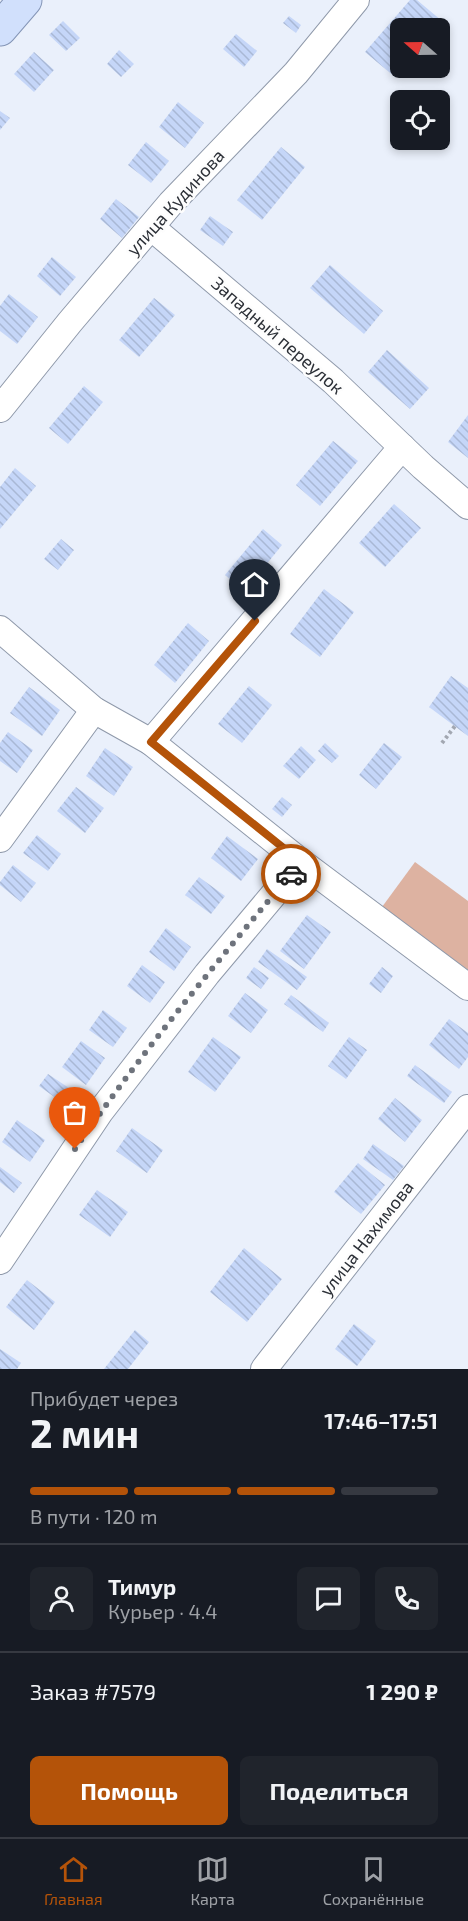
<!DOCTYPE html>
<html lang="ru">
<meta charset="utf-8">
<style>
body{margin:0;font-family:"Exo 2",sans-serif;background:#20242c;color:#f1f3f6;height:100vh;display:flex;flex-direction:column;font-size:22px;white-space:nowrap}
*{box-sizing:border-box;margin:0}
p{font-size:20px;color:#9ea1a6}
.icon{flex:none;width:33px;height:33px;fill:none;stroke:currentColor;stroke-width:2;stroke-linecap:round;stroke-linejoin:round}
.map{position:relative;height:1369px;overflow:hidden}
.sheet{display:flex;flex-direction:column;background:#171b24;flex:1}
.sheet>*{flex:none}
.needle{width:39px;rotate:290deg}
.tools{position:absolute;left:390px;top:18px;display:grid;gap:12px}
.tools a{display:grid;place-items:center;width:60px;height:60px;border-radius:9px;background:#171b24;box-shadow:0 3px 9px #0003;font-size:30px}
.pin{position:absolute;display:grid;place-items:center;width:51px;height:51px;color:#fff;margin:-62px -26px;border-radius:50% 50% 50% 0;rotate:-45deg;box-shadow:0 0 6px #0007}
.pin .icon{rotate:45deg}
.courier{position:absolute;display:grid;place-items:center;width:60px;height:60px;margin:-30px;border:4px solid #b45309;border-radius:50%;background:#fff;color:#222;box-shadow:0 2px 8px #0007}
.head em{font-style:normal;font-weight:700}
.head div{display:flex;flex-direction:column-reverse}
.head{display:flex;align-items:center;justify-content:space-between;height:102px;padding:0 30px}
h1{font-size:39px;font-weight:700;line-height:45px}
.bar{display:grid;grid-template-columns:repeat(4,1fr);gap:9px 6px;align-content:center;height:72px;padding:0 30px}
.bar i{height:8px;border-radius:4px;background:#363941}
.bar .selected{background:#b45309}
.bar p{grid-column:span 4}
.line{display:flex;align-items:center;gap:15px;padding:0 30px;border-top:2px solid #363941}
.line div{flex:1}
.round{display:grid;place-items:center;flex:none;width:63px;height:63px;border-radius:9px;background:#20242c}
.button{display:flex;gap:12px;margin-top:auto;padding:12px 30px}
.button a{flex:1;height:69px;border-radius:9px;background:#b45309;color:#fff;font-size:24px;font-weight:700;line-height:69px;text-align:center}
.button a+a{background:#20242c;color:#f1f3f6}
.tabs{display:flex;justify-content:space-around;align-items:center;height:84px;border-top:2px solid #363941;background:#171b24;font-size:16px;color:#9ea1a6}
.tabs a{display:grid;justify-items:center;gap:3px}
.tabs .selected{color:#b45309}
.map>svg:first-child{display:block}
</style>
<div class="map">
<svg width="468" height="1369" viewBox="0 0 468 1369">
<defs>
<pattern id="building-back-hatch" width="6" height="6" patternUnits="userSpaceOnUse" patternTransform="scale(1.5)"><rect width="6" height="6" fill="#c5d6f8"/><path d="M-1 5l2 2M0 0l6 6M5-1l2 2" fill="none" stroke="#a9b8d5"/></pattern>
</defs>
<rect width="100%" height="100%" fill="#eaf0fb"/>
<path fill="#ddb2a1" d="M415,862L468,901V970L382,907Z"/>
<g fill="url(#building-back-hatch)">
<path d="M410,0H417L442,21L436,28H400V68H403L395,77L365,52Z"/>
<path d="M289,16L301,25L296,33L283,23Z"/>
<path d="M63,21L80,38L66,51L49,35Z"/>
<path d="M236,34L257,51L244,67L223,49Z"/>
<path d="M119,50L134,64L121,77L107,64Z"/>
<path d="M34,52L54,70L34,92L14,74Z"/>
<path d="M178,102L204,123L185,148L159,127Z"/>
<path d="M0,111L10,118L0,130Z"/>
<path d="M146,142L169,161L151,183L128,165Z"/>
<path d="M281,147L305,167L262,220L237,200Z"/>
<path d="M116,199L139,217L122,238L100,219Z"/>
<path d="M210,216L233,232L223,246L200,230Z"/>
<path d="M52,257L76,277L60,296L37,276Z"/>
<path d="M330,265L383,311L364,334L310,288Z"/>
<path d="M9,294L38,317L17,344L0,331V306Z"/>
<path d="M154,298L175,315L139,357L119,340Z"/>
<path d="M387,350L429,388L410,409L368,372Z"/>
<path d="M84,386L103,402L68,444L49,428Z"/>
<path d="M468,415V458L448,442Z"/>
<path d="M333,441L358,461L320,506L296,485Z"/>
<path d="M15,468L36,486L0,529V487Z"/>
<path d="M394,504L421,528L385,567L359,543Z"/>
<path d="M263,529L282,545L245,591L225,575Z"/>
<path d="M61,539L74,550L58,570L44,559Z"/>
<path d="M324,589L354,612L320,657L290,634Z"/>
<path d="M188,623L209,641L175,683L154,665Z"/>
<path d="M451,676L468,688V736L429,707Z"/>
<path d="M249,686L272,705L242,743L218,724Z"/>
<path d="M29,687L60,710L42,736L10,713Z"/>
<path d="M8,732L33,750L17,773L0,761V743Z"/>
<path d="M325,743L339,756L332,763L318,751Z"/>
<path d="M384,743L402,757L376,789L359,775Z"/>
<path d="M301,746L316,760L299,779L283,766Z"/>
<path d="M105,748L133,767L114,796L86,776Z"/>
<path d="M76,787L104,808L85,833L57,811Z"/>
<path d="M282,797L292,805L282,817L272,809Z"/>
<path d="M37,835L61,854L48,871L23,853Z"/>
<path d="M227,836L258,859L241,881L211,858Z"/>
<path d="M13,865L36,883L21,902L0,885V882Z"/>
<path d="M199,877L225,896L211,914L185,895Z"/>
<path d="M307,915L331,932L304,969L280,951Z"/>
<path d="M166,928L191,947L174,971L149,952Z"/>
<path d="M267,949L307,977L297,990L258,962Z"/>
<path d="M142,965L165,982L150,1003L127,986Z"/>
<path d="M254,967L269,978L261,989L246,978Z"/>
<path d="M382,967L393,976L381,993L369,984Z"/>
<path d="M245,993L268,1010L251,1033L228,1016Z"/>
<path d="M291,995L329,1023L323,1032L284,1004Z"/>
<path d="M103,1010L127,1028L113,1047L89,1030Z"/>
<path d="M449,1019L468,1033V1057L459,1069L429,1045Z"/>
<path d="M213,1037L241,1057L215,1092L188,1072Z"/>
<path d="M349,1037L367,1050L346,1079L328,1066Z"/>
<path d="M81,1041L105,1058L86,1085L62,1067Z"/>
<path d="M415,1065L452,1092L444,1103L407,1076Z"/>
<path d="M48,1074L69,1088L60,1101L39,1086Z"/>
<path d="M395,1098L422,1120L405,1142L378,1119Z"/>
<path d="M17,1120L45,1140L30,1162L2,1142Z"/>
<path d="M132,1128L163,1150L147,1173L116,1151Z"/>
<path d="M373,1144L404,1166L393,1180L363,1159Z"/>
<path d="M358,1163L385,1185L361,1214L334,1192Z"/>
<path d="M0,1167L22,1183L14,1193L0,1182Z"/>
<path d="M97,1190L128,1212L110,1237L79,1215Z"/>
<path d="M244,1248L282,1279L247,1322L210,1292Z"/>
<path d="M27,1280L55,1302L34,1330L6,1307Z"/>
<path d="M354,1324L376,1341L357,1366L335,1349Z"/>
<path d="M135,1330L149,1342L128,1369H104Z"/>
<path d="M0,1349L21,1363L17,1369H0Z"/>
</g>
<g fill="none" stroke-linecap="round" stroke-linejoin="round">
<g stroke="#8f99aa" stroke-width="28">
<g id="minor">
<path d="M151,227L333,381L423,467L468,506"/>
<path d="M0,409L70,322L171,203L296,73L356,0"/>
<path d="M0,629L94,710L151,742L301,862L468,987"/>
<path d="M151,742L402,447"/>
<path d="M0,839L94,710"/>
<path d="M0,1261L100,1112L207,974L301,862"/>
<path d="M264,1369L468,1108"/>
</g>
</g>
<g stroke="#8495b6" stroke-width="35">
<path id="major" d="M0,29L25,0"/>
</g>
<path stroke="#a2a7b1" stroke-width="4" stroke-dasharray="3 3" stroke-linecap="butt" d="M442,743L455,726"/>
<use href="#minor" stroke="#fff" stroke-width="26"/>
<use href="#major" stroke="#d1e0fc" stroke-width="33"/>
</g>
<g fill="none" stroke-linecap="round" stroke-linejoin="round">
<path stroke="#6e737c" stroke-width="6" stroke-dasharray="0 10.8" d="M75,1149C141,1053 216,963 291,874"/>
<path stroke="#b45309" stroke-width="8" d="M255,621L151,742L301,862L291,874"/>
</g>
<g text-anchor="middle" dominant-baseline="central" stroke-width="5" stroke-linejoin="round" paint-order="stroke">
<g font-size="18" fill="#2c3037" stroke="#fdfdfd">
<text transform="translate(175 202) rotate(-48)">улица Кудинова</text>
<text transform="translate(278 335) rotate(41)">Западный переулок</text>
<text transform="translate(366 1238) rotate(-52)">улица Нахимова</text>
</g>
</g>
</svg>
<div class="tools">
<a><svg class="needle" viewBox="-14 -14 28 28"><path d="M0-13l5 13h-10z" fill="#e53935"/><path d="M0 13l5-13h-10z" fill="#9ea1a6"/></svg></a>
<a><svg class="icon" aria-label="locate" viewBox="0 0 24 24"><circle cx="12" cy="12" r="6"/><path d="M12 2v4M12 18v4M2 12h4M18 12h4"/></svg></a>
</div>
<div class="pin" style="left:75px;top:1149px;background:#ea580c"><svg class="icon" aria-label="bag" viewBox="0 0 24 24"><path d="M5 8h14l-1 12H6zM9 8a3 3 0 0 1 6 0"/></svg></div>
<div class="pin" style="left:255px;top:621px;background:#1f2937"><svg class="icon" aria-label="home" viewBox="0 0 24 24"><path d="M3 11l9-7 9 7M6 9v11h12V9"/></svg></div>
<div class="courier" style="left:291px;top:874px"><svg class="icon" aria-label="car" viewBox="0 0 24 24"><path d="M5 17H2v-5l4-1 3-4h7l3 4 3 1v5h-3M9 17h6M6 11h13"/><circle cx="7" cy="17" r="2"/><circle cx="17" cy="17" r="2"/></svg></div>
</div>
<section class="sheet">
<div class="head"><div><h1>2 мин</h1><p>Прибудет через</p></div><em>17:46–17:51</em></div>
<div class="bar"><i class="selected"></i><i class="selected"></i><i class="selected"></i><i></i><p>В пути · 120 m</p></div>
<div class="line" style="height:108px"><a class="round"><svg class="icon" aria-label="person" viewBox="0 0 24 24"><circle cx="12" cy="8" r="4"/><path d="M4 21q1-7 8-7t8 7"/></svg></a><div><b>Тимур</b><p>Курьер · 4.4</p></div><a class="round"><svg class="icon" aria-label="chat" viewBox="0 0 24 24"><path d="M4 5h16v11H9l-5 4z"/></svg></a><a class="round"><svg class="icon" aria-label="phone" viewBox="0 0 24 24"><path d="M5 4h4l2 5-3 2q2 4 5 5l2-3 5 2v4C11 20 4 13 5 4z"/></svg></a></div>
<div class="line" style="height:78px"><div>Заказ #7579</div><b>1 290 ₽</b></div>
<div class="button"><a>Помощь</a><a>Поделиться</a></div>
</section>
<nav class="tabs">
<a class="selected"><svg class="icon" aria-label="home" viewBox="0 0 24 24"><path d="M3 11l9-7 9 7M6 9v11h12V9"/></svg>Главная</a>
<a><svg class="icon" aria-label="map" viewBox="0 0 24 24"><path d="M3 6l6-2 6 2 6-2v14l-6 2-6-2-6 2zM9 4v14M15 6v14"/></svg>Карта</a>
<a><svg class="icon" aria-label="saved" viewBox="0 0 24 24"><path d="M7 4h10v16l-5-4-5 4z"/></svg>Сохранённые</a>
</nav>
